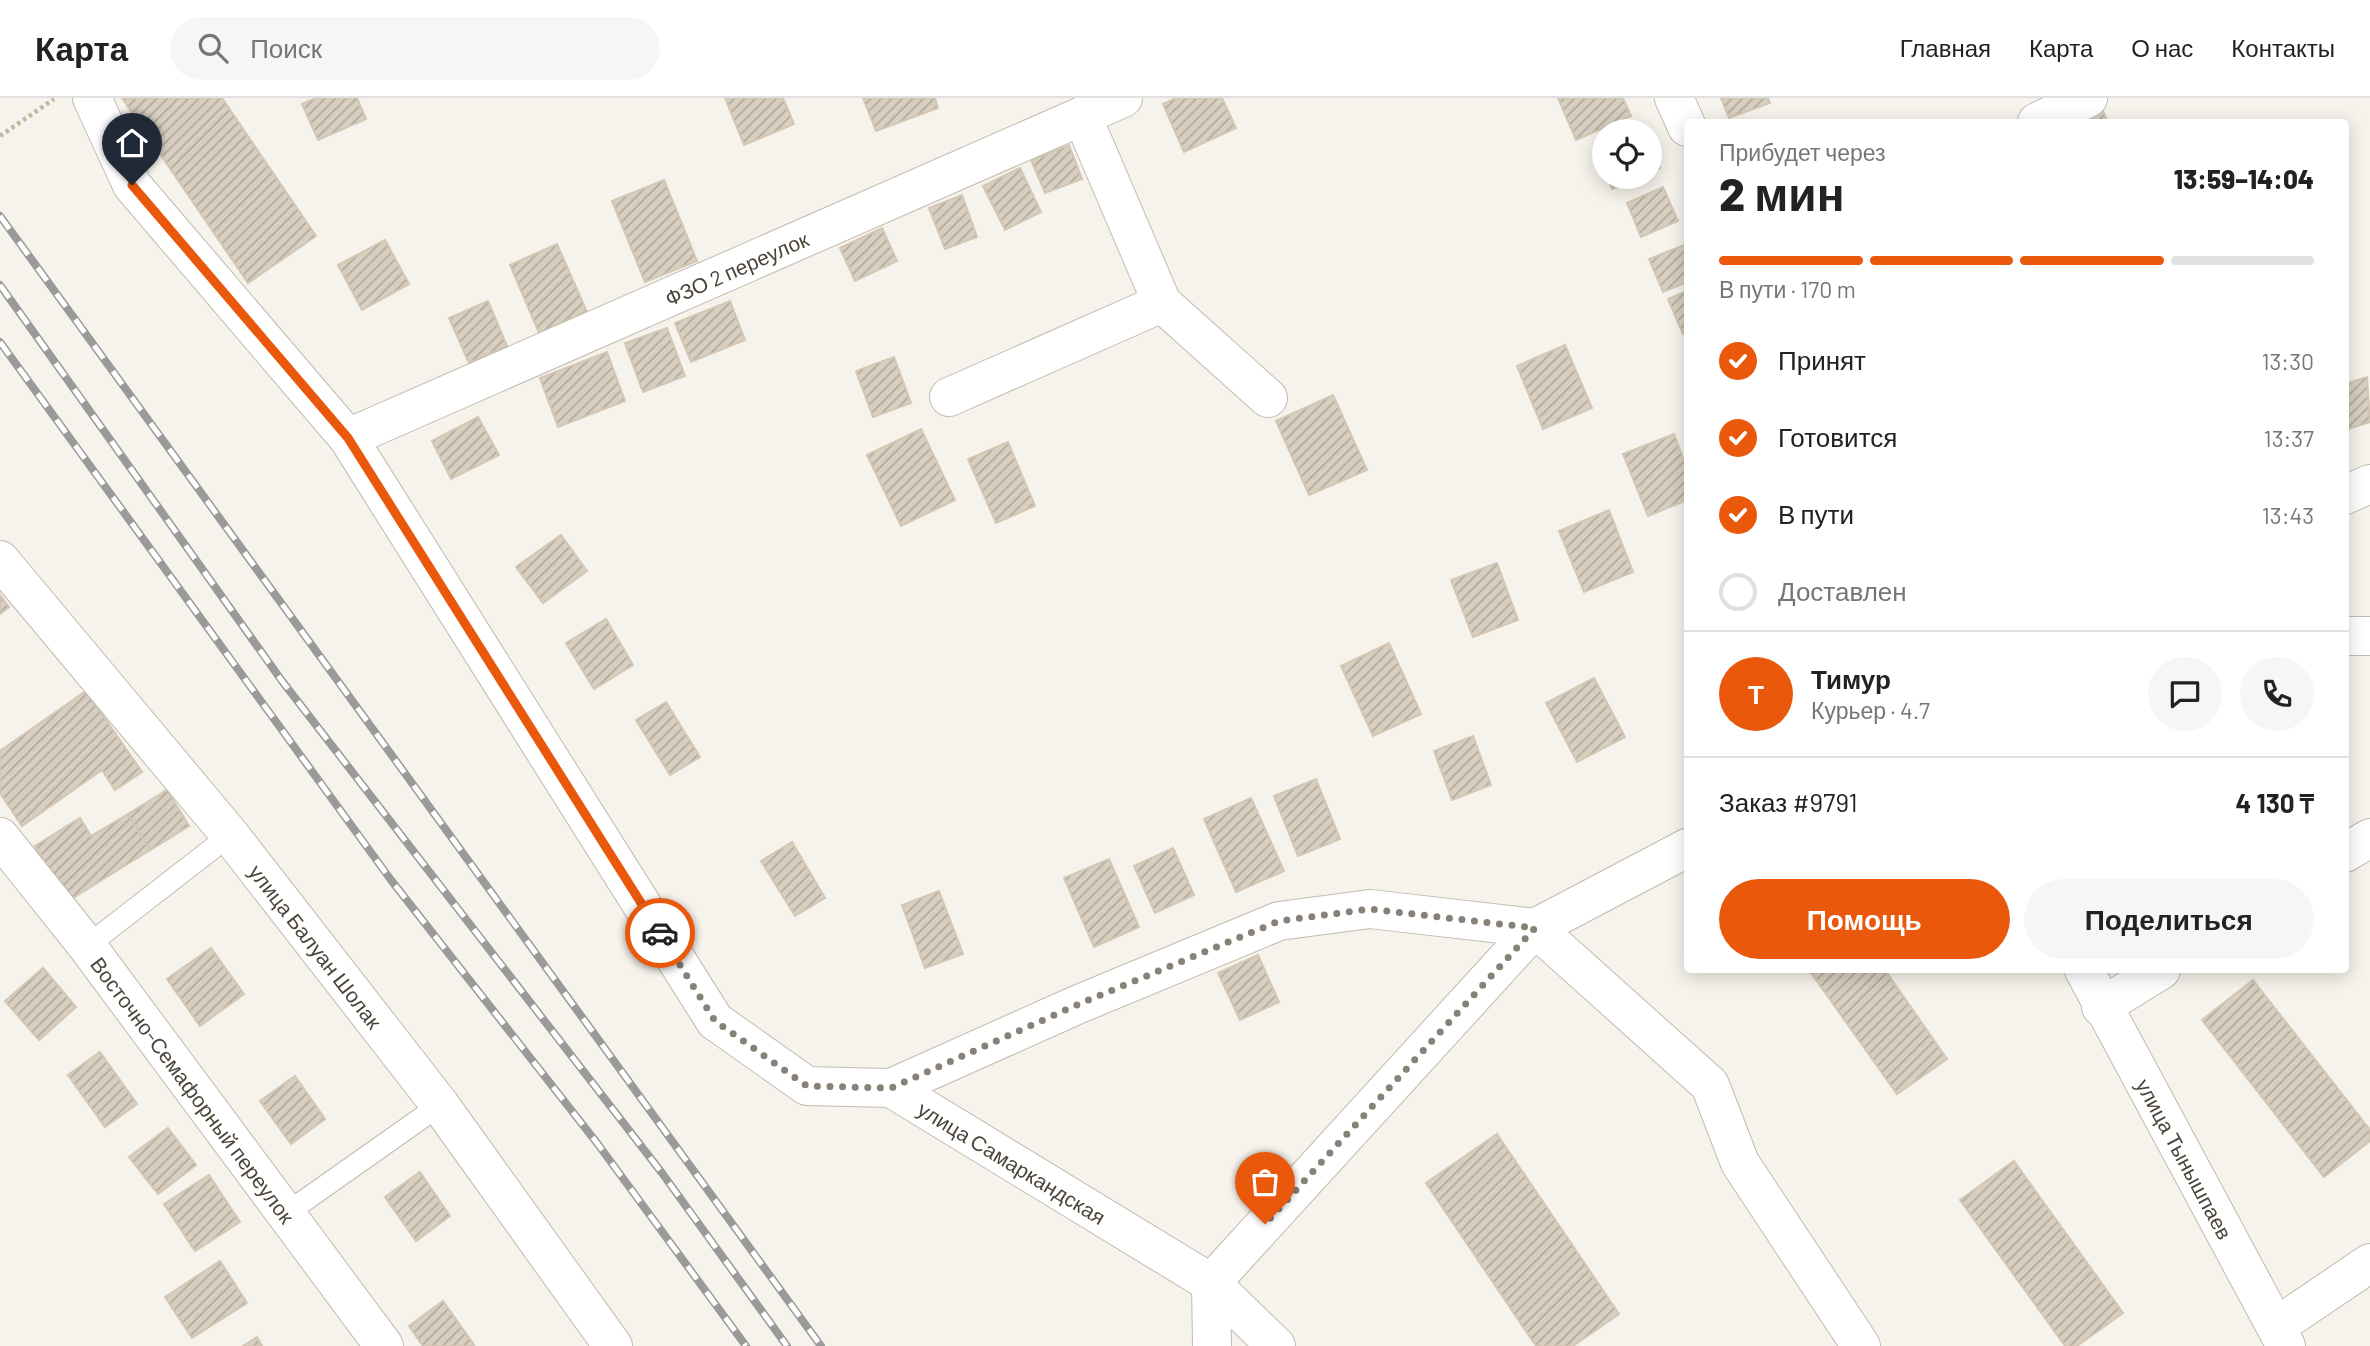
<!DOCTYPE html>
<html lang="ru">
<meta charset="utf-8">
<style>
body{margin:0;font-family:Barlow,sans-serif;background:#f6f6f6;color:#222;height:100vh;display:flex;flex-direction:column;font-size:26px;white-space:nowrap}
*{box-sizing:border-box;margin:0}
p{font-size:23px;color:#767676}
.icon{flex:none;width:38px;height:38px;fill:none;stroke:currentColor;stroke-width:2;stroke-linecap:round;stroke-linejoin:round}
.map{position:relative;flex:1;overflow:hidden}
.details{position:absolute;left:1684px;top:21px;width:665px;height:854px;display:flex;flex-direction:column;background:#fff;border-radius:7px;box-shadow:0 4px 18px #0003}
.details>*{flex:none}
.controls{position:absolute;left:1592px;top:21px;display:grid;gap:14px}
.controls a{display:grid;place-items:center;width:70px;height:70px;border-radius:50%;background:#fff;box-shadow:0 4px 18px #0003;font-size:35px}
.pin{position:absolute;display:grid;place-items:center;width:60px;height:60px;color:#fff;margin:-72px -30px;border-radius:50% 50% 50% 0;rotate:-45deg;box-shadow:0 0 7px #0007}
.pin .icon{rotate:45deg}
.courier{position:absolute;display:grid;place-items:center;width:70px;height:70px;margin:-35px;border:5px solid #ea580c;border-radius:50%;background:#fff;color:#222;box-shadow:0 2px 9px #0007}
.head em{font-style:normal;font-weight:800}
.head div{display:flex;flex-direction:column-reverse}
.head{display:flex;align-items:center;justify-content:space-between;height:119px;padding:0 35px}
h1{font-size:46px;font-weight:800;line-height:52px}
.bar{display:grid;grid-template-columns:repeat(4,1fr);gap:10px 7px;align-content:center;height:84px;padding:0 35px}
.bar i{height:9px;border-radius:5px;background:#e0e0e0}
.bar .selected{background:#ea580c}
.bar p{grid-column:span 4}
.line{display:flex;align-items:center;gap:18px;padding:0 35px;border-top:2px solid #e0e0e0}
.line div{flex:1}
.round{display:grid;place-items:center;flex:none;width:74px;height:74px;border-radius:37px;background:#f6f6f6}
ol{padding:0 35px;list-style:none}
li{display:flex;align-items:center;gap:21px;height:77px}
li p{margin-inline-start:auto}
li .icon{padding:7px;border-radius:50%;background:#ea580c;color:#fff;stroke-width:4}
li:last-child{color:#767676}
li i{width:38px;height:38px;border:4px solid #e0e0e0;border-radius:50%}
.action{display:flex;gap:14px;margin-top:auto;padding:14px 35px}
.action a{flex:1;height:80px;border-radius:42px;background:#ea580c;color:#fff;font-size:28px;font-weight:800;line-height:80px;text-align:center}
.action a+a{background:#f6f6f6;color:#222}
header{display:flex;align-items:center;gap:42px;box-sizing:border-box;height:98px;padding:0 35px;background:#fff;border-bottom:2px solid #e0e0e0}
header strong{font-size:33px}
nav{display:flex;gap:38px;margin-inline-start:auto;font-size:24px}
.search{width:490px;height:63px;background:#f6f6f6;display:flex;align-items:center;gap:18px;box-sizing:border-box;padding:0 24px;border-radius:38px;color:#767676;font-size:26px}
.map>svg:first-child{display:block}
</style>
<header>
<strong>Карта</strong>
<div class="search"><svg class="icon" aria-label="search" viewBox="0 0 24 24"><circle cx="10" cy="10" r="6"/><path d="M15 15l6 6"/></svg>Поиск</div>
<nav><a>Главная</a><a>Карта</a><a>О нас</a><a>Контакты</a></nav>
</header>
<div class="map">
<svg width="2370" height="1248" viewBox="0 0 2370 1248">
<defs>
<pattern id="building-hatch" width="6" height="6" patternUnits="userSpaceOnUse" patternTransform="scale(1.75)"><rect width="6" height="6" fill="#d8cfc1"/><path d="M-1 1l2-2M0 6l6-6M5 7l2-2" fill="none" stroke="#b1aa9e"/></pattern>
</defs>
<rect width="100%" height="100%" fill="#f6f3ec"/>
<g fill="url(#building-hatch)" stroke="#d3c7b4" stroke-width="2">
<path d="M122,0H222L316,138L248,185Z"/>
<path d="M316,0H357L366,21L318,42L302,6Z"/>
<path d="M725,0H783L794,26L744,47Z"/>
<path d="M863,0H935L938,10L876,33Z"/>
<path d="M1176,0H1222L1236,30L1184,54L1163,6Z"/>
<path d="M1558,0H1623L1631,18L1576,42Z"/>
<path d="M1721,0H1768L1770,5L1729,20Z"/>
<path d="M2103,13L2108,24H2075Z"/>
<path d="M1069,47L1082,81L1045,95L1031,62Z"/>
<path d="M1650,48L1660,70L1650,74Z"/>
<path d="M1605,49V73L1596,53Z"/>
<path d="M1020,70L1041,114L1005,132L983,88Z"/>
<path d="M1607,79H1639L1612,91Z"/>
<path d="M664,82L697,163L645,184L612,103Z"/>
<path d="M1663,89L1678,123L1641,139L1627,105Z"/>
<path d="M962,97L977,139L945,151L929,110Z"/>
<path d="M882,130L897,163L855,183L840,150Z"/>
<path d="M385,142L409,186L362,212L338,167Z"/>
<path d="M557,146L587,214L539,235L510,167Z"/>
<path d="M1687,146V184L1663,194L1649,161Z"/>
<path d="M1687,193V235L1683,236L1668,201Z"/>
<path d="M488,203L507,248L469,265L449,220Z"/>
<path d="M730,203L745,242L691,264L675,225Z"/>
<path d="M667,230L685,278L643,294L625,245Z"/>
<path d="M1565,247L1592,310L1543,331L1517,268Z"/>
<path d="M607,254L625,303L558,329L540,280Z"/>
<path d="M894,259L911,305L873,319L856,273Z"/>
<path d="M2367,279L2370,324L2348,331L2345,320V286Z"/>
<path d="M1333,297L1367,372L1309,397L1276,323Z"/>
<path d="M478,319L499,357L451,381L432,343Z"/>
<path d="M921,331L955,402L901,428L867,357Z"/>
<path d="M1674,336L1687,371V402L1648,418L1623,356Z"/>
<path d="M1008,344L1035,408L996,425L968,361Z"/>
<path d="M1609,412L1633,474L1584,494L1559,433Z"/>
<path d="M561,437L587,473L543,505L516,469Z"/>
<path d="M1497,465L1518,522L1473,539L1451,482Z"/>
<path d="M0,497L9,509L0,516Z"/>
<path d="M606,521L633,567L594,591L566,545Z"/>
<path d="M1389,545L1421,616L1373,638L1341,568Z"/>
<path d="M1594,580L1625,639L1577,664L1546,605Z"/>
<path d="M86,593L142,674L115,692L102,672L22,728L0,695V653Z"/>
<path d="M666,604L700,659L670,677L636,622Z"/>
<path d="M1473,638L1491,687L1452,702L1434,653Z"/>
<path d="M1316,681L1340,741L1298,758L1274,698Z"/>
<path d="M167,692L189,728L150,752L128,716Z"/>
<path d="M1251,700L1284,773L1236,794L1204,721Z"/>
<path d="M128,716L150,752L68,803L35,748L80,720L91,738Z"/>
<path d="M792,744L825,800L795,818L761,763Z"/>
<path d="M1173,750L1194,797L1155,815L1134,768Z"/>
<path d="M1109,761L1139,829L1094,849L1064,780Z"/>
<path d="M939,793L963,856L925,870L902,807Z"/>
<path d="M211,850L244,896L200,928L167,881Z"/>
<path d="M1258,857L1279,904L1240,922L1218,875Z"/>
<path d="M43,870L76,909L39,942L5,903Z"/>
<path d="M1809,872H1885L1947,961L1897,996Z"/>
<path d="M2253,882L2370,1032V1043L2324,1079L2202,922Z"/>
<path d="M100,954L137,1006L105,1029L68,977Z"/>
<path d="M295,978L325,1021L291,1046L260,1003Z"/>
<path d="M168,1030L196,1067L158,1096L129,1059Z"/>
<path d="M1497,1036L1619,1216L1573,1248H1536L1426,1085Z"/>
<path d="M2014,1063L2123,1215L2077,1248H2065L1960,1102Z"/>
<path d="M420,1074L450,1118L416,1143L385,1099Z"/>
<path d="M209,1077L240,1124L195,1153L164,1106Z"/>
<path d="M220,1163L247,1205L192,1240L165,1199Z"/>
<path d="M443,1203L474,1247L472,1248H423L409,1228Z"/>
<path d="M257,1239L262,1248H243Z"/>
</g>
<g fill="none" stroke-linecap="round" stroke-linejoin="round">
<g stroke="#c2bbae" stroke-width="23">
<g id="service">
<path d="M87,848L230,737"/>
<path d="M284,1117L440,1007"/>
</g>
</g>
<g stroke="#c2bbae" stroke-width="40">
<g id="minor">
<path id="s1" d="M92,0L132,87L348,340L715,923L807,988L891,990L1211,1185L1276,1248"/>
<path d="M1674,0L1687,29"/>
<path d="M1082,18L1162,205L1268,300"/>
<path d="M2037,24L2088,0"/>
<path d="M949,299L1162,205"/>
<path id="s2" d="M348,340L1123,0"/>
<path d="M2345,397L2370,386"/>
<path id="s3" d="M0,462L230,737L440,1007L613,1248"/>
<path d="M2345,538H2370"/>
<path id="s4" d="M0,739L87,848L384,1248"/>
<path d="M2345,755L2370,740"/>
<path id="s5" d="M2084,872L2286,1248"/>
<path d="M2101,909L2161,872"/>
<path d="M891,990L1079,906L1279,823L1370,811L1535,830L1710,987L1740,1065L1861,1248"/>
<path d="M2277,1228L2370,1165"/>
<path d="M1212,1248L1211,1185L1535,830L1687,750"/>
</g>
</g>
<path stroke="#c4b79f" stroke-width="4.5" stroke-dasharray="3.5 3.5" stroke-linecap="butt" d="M0,38L54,1"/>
<use href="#service" stroke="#fff" stroke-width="21"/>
<use href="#minor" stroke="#fff" stroke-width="38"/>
<g stroke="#9a9a9a" stroke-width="8">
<g id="rail">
<path d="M0,118L821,1248"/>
<path d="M0,187L282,583L662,1075L787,1248"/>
<path d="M0,244L391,782L597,1045L746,1248"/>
</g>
</g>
<use href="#rail" stroke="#fff" stroke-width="5" stroke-dasharray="16" stroke-linecap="butt"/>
</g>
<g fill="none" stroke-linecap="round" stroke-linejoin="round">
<path stroke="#878178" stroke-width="7" stroke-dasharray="0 12.6" d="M660,835L715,923L807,988L891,990L1079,906L1279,823L1370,811L1535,830L1265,1126"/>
<path stroke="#ea580c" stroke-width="9" d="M132,87L348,340L660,835"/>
</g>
<g text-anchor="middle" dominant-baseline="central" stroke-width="5" stroke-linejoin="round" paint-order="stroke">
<g font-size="21" fill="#4b4439" stroke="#fff">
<text stroke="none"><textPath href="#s2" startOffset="424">ФЗО 2 переулок</textPath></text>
<text stroke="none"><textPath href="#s3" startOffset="499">улица Балуан Шолак</textPath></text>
<text stroke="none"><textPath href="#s4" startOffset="318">Восточно-Семафорный переулок</textPath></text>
<text stroke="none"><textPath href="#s5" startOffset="214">улица Тынышпаев</textPath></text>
<text stroke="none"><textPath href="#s1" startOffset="1456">улица Самаркандская</textPath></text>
</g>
</g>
</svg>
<div class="controls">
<a><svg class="icon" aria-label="locate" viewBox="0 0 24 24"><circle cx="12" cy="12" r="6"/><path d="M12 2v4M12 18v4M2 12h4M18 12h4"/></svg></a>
</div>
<div class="pin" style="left:1265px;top:1126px;background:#ea580c"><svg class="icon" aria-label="bag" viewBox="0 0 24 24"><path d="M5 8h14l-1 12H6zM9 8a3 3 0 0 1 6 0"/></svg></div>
<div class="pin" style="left:132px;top:87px;background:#1f2937"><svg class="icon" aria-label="home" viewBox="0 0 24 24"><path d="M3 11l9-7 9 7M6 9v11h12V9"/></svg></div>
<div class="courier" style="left:660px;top:835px"><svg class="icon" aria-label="car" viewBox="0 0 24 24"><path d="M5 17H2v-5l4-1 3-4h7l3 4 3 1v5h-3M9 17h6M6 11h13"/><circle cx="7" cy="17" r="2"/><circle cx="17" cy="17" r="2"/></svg></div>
<section class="details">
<div class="head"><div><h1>2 мин</h1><p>Прибудет через</p></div><em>13:59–14:04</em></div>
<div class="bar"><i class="selected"></i><i class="selected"></i><i class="selected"></i><i></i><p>В пути · 170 m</p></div>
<ol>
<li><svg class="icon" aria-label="check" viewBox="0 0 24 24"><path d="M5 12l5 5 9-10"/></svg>Принят<p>13:30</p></li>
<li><svg class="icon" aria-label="check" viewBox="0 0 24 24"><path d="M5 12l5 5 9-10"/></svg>Готовится<p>13:37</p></li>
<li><svg class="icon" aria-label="check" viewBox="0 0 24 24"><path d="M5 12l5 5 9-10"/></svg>В пути<p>13:43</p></li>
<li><i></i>Доставлен</li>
</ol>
<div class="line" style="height:126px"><b class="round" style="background:#ea580c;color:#fff">Т</b><div><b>Тимур</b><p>Курьер · 4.7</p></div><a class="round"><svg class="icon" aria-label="chat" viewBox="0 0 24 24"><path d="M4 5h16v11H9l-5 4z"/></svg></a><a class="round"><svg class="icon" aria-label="phone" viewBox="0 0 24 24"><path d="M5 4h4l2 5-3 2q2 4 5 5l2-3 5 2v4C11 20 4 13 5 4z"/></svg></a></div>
<div class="line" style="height:91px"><div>Заказ #9791</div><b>4 130 ₸</b></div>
<div class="action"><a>Помощь</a><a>Поделиться</a></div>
</section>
</div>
